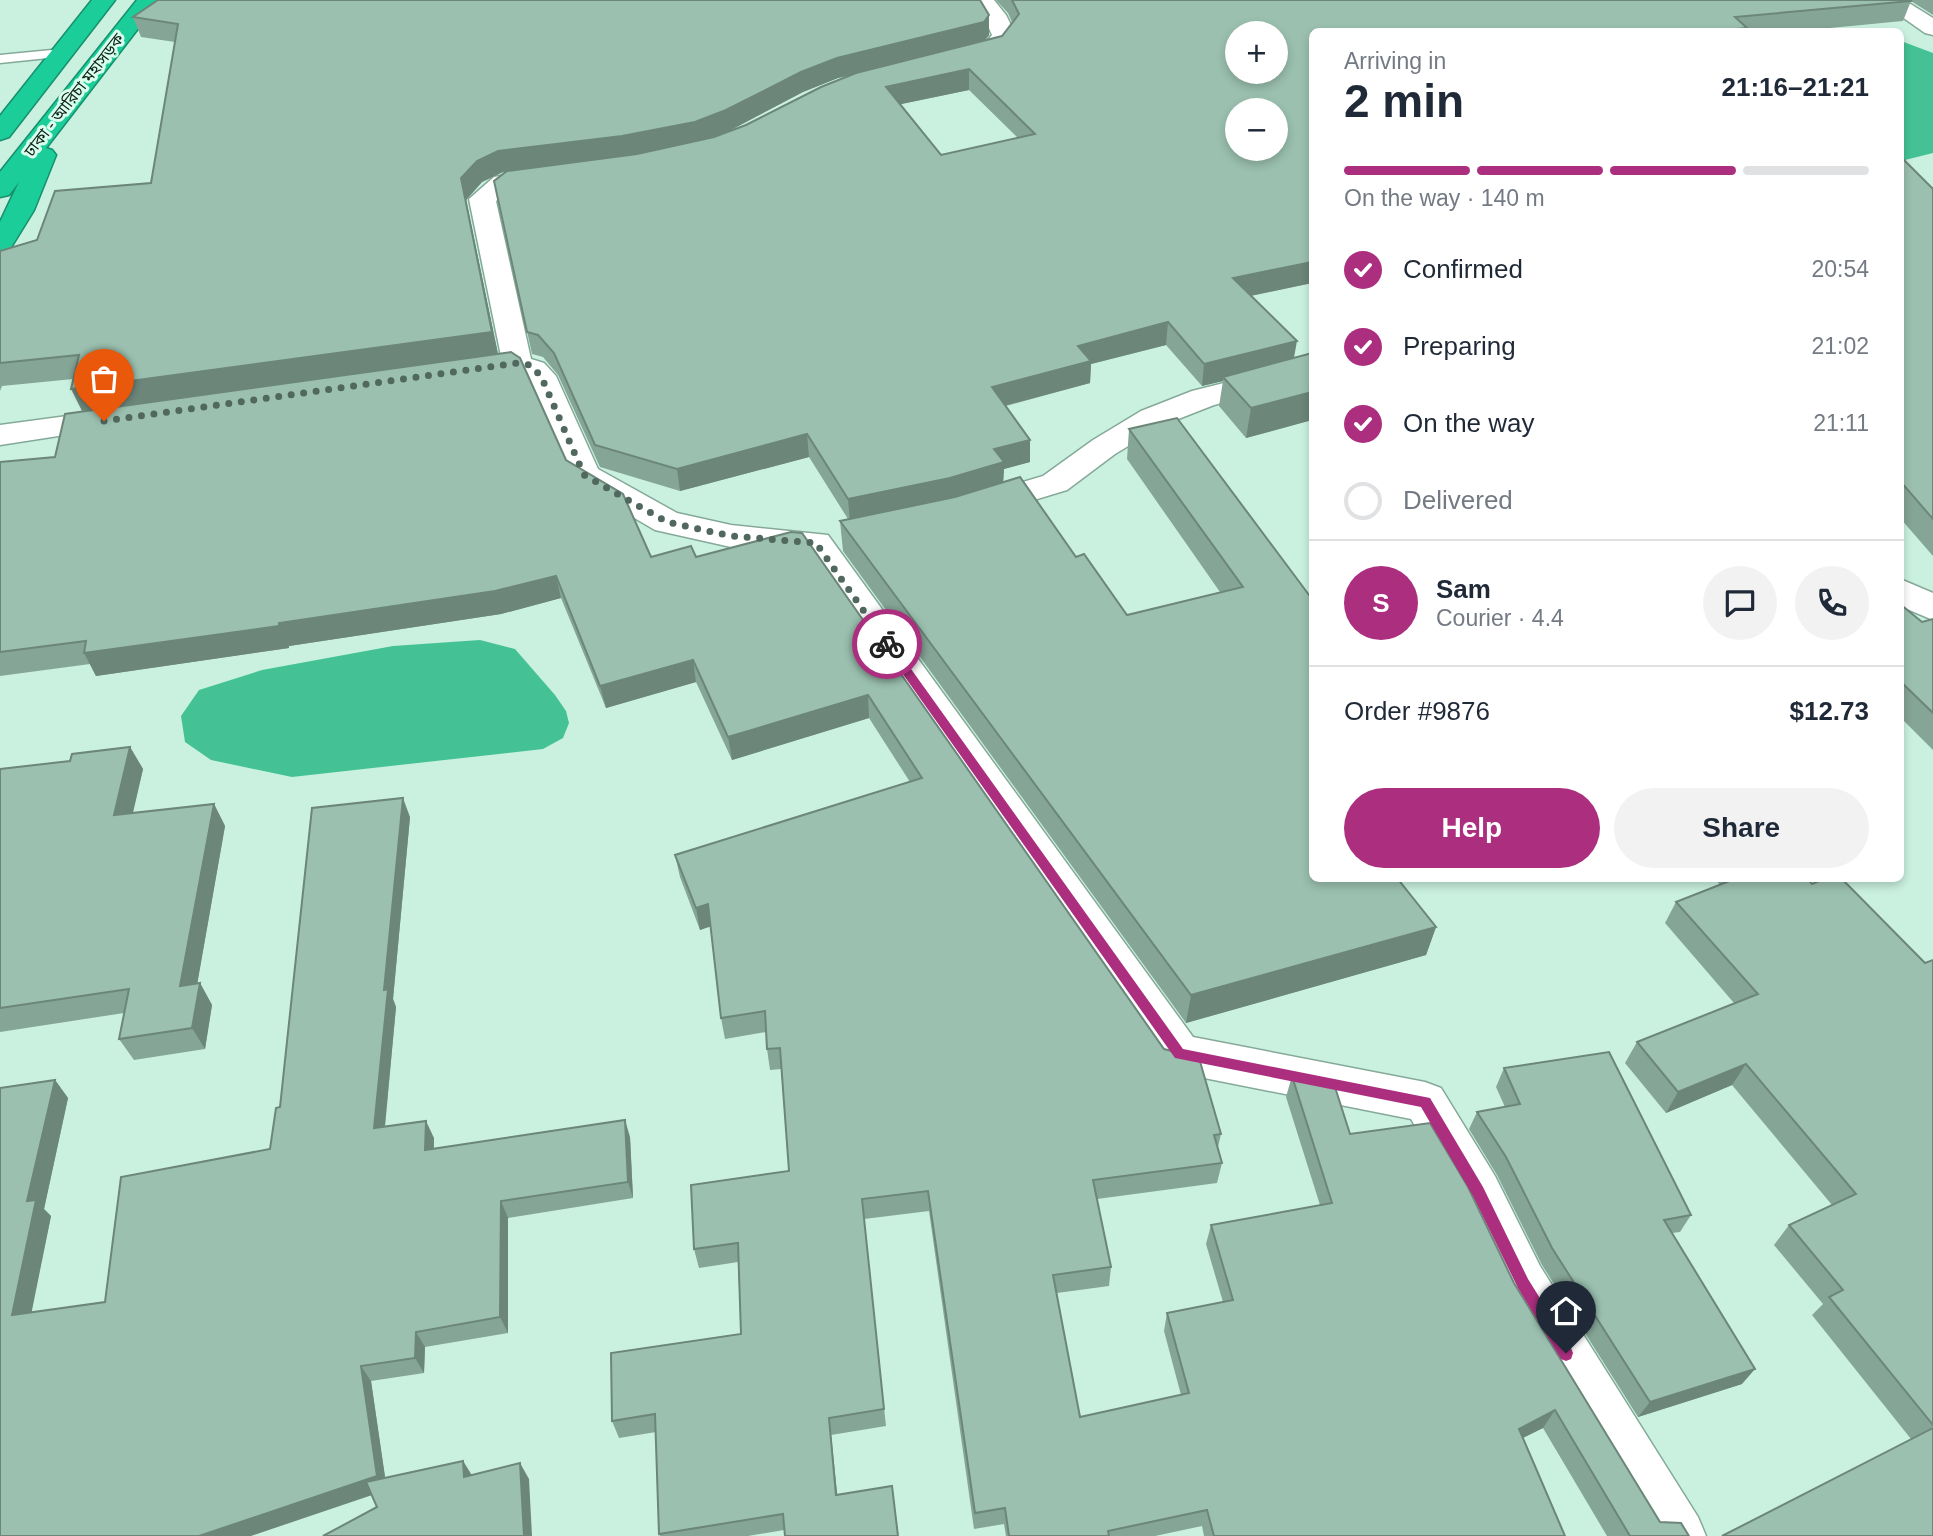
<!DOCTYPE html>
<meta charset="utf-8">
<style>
body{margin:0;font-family:Arial,"Noto Sans Bengali",sans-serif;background:#f2f2f3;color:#1f2937;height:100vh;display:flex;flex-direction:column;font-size:26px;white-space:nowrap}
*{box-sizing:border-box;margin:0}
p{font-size:23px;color:#747a83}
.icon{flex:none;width:38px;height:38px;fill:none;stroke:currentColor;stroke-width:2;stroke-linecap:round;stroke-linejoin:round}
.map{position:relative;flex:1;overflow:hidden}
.panel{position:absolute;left:1309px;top:28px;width:595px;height:854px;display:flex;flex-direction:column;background:#fff;border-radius:10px;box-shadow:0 4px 10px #0003}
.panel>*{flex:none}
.buttons{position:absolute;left:1225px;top:21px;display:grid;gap:14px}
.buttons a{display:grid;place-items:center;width:63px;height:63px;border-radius:50%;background:#fff;box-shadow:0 4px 10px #0003;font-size:35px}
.pin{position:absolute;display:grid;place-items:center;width:60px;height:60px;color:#fff;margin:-72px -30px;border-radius:50% 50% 50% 0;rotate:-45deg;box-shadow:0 0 7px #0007}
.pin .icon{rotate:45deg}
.courier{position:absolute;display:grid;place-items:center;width:70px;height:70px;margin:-35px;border:5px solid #ac2f7f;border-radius:50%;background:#fff;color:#222;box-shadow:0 2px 9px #0007}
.overview em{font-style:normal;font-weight:700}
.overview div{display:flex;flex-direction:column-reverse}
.overview{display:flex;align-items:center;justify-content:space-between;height:119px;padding:0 35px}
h1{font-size:46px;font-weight:700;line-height:52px}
.bar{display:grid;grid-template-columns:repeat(4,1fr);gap:10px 7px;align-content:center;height:84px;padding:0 35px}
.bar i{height:9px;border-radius:5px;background:#e0e1e3}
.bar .active{background:#ac2f7f}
.bar p{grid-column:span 4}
.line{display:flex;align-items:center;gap:18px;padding:0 35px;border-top:2px solid #e0e1e3}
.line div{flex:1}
.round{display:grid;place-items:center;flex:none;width:74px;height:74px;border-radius:37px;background:#f2f2f3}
ol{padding:0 35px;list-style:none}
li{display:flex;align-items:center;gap:21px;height:77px}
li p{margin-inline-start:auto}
li .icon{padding:7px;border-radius:50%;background:#ac2f7f;color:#fff;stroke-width:4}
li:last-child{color:#747a83}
li i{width:38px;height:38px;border:4px solid #e0e1e3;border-radius:50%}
.button{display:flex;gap:14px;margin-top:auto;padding:14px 35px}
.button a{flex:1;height:80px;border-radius:42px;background:#ac2f7f;color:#fff;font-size:28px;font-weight:700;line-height:80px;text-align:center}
.button a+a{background:#f2f2f3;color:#1f2937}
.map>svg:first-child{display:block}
</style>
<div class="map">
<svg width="1933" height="1536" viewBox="0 0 1933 1536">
<rect width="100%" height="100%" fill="#caf1e0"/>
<g fill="#44c296">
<path d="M1901,41L1933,53V153L1901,161Z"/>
<path d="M480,640L515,649L555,695L566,711L569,723L563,738L543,749L292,777L211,760L185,742L181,716L199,690L262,670L393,646Z"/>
</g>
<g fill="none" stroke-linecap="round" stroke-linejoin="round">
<g stroke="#85a999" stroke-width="3">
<path id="lane" d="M62,49L67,50V56L0,63V55Z"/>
</g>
<g stroke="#85a999" stroke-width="3">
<g id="street">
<path d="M971,0H994L1006,15L1016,35L1001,54L962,65L954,63L950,58C960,45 979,52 992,35L984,17Z"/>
<path d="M1878,0H1904L1933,18V35L1925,33Z"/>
<path d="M547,169L556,171L560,177L556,183L511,190L496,201L531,359L544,363L556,376L598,469L677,513L731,525L828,535L1193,1037L1425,1082L1441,1088L1495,1176L1540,1266L1698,1517L1706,1536H1648L1506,1300L1461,1206L1411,1119L1179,1073L1163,1068L806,553L731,547L655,530L573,482L528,380C507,364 482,382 459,376L455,370L459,364L501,356L469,199L494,177Z"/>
<path d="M1312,361V379L1214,405L1163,425L1115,454L1067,490L981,516L969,512L965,505L969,498L1043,476L1093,440L1141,411L1192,391Z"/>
<path d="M112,410L123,412L128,419L123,426L0,445V425Z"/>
<path d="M1900,579L1933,593V620L1900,606Z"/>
</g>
</g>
<g stroke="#16906c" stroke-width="3">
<g id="highway">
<path d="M92,0H115L9,137L0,140V116Z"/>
<path d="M137,0H160L46,148L52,150L56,155L34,210L10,249L0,251V222L19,182L9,195L0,197V172Z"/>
</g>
</g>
<use href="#lane" fill="#fff" fill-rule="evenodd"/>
<use href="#street" fill="#fff" fill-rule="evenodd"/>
<use href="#highway" fill="#1acd99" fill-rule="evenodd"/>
</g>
<g fill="#85a596" fill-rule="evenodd">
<path d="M996,0H1933V15L1911,1L1903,21L1788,32H1312V283L1251,296L1294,358L1312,353V420L1246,438L1219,406L1223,381L1202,386L1166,345L1091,364L1090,383L1006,406L1030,462L1004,469L1003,482L1076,557L1127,615L1220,592L1127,459L1129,429L1312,599V878L1436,927L1426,955L1186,1023L843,551L840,521L848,519L809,457L680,491L600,467L558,375L543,357L532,354L494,181L506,172H503L482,182L466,200L498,354L82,411L73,379L2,386L0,391V251L37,240L151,183L175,42L141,37L133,17L989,35L984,41L1002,36L1012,22L1008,13ZM848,76L746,125L714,137L706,139L729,131L803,92L838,78ZM969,90L1018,138L941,155L901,104Z"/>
<path d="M1900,156L1933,189V556L1900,518Z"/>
<path d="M566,460L651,557H696L791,532L1221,1134L1218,1147L1222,1163L1217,1183L1097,1199L1111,1267L1109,1286L1057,1293L1080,1417L1181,1395L1164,1331L1167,1313L1223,1302L1206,1244L1211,1225L1320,1205L1286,1097L1292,1076L1350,1134L1514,1283L1660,1522L1689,1536H1607L1543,1428L1522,1438L1565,1536H1204L1202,1526L1155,1536H1006L1004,1524L974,1529L929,1211L864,1219L886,1426L831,1435L784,1530L748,1536H660L659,1534L656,1432L619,1438L612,1421L741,1334L738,1262L699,1268L694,1249L789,1171L781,1069L770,1070L767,1049L766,1032L725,1039L721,1018L710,926L700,930L680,877L675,855L910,782L869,718L732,760L696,682L606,708L561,598L501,614L289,646V648L96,676L90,664L0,676V462Z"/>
<path d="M1900,604L1922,622L1933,619V750L1900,717Z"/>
<path d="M130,747L143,769L133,813L214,804L225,826L197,984L200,983L212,1005L205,1049L134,1060L119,1039L124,1013L0,1032V769L70,761Z"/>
<path d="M410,817L393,999L396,1007L385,1127L434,1138V1149L630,1137L633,1198L508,1218V1333L425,1347L424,1373L371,1381L385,1478L463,1461L472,1475L529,1479L377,1507L372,1495L0,1536L55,1080L68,1098L44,1209L51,1216L31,1312L105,1302L270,1149L280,1107Z"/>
<path d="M1715,878H1807L1812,884L1925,963L1933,960V1536L1911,1439L1812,1315L1823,1304L1774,1245L1789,1225L1832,1205L1732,1085L1666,1113L1625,1063L1637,1042L1734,1003L1665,923L1676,902L1720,885Z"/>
<path d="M1504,1068L1691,1215L1680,1232L1672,1233L1742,1384L1638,1417L1542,1265L1497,1175L1469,1129L1477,1112L1505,1107L1496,1087Z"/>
</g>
<g fill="#6c867a">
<path d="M989,15V35L983,42L838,78L803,92L729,131L697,142L625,157L503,172L482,182L466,200L498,354L82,411L71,389L461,178L477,161L498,151L801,72L837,58Z"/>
<path d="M969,69V90L887,107L886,87Z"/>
<path d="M1312,262V283L1230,300L1233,278Z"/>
<path d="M1168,322L1166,345L1091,364L1090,383L992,409V387L1078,346Z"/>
<path d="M1297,341L1293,363L1223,377V381L1202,386L1204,364Z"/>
<path d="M1312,392V420L1246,438L1251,408Z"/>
<path d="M807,434L809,457L680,491L677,469Z"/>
<path d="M1030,440V462L1004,469L1003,485L850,522L848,499L994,449Z"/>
<path d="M556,576L561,598L501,614L289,646V648L96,676L84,653L279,623Z"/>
<path d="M693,660L696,682L606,708L600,686Z"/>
<path d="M868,695L869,718L732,760L728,737Z"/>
<path d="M130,747L143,769L127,837L114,815Z"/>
<path d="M403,798L410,817L393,999L396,1007L383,1145L374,1128L384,990Z"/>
<path d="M214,804L225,826L193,1008L180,986Z"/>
<path d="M708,904L712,926L700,930L696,908Z"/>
<path d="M1436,927L1426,955L1186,1023L1191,995Z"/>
<path d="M200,983L212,1005L205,1049L192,1028Z"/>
<path d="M1746,1064L1732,1085L1666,1113L1678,1092Z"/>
<path d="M55,1080L68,1098L44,1209L51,1216L28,1330L12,1315L27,1201Z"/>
<path d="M625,1120L630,1137L633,1198L628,1182Z"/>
<path d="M426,1121L434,1138L433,1167L425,1150Z"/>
<path d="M501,1201L508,1218V1333L500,1317Z"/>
<path d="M416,1332L425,1347L424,1373L415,1358Z"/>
<path d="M361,1366L371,1381L387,1490L251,1536H199Z"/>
<path d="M1755,1369L1742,1384L1638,1417L1650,1402Z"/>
<path d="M1555,1410L1543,1428L1507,1446L1519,1429Z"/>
<path d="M829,1418L831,1435L839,1511L836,1495Z"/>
<path d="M463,1461L473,1478L464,1477Z"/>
<path d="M520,1463L529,1479L532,1536H524Z"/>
</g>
<g fill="#9bc0af" stroke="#6c867a" stroke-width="2" fill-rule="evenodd">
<path d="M158,0H980L989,15L984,22L837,58L801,72L726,110L695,122L622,136L498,151L477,161L461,178L492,332L71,389L79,355L0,363V251L37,240L55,191L151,183L178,24L133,17Z"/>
<path d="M1012,0H1910L1911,1L1735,17L1747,28L1706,32H1312V262L1233,278L1297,341L1204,364L1168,322L1078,346L1091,361L992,387L1030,440L994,449L1004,462L950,478L848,499L807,434L677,469L595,445L554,353L538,335L527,332L494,181L507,171L637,154L714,137L746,125L821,87L856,73L1002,36L1019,14ZM1237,33H1276V72H1237ZM969,69L1035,134L941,155L886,87ZM1237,110H1276V149H1237Z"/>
<path d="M1900,156L1933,189V519L1900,481Z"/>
<path d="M511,352L520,358L566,460L623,494L651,557L691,546L696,557L791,532L802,533L1164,1049L1199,1058L1221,1134L1214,1135L1222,1163L1093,1180L1111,1267L1053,1275L1080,1417L1189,1393L1167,1313L1233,1300L1211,1225L1332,1203L1292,1076L1334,1084L1350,1134L1430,1123L1468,1187L1514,1283L1660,1522L1681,1523L1689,1536H1630L1555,1410L1519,1429L1565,1536H1214L1207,1510L1108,1531L1109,1536H1009L1005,1508L975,1513L928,1191L862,1199L884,1409L829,1418L836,1495L892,1486L898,1536H785L783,1514L659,1534L655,1414L612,1421L611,1353L741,1334L738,1243L694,1249L691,1185L789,1171L780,1048L767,1049L765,1011L721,1018L708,904L696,908L675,855L922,778L868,695L728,737L693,660L600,686L556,576L495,591L279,623V626L84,653L86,641L0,652V462L55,457L65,414Z"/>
<path d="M1312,353V392L1251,408L1223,377Z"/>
<path d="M1177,418L1312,599V878H1397L1436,927L1191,995L840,521L955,497L1020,477L1076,557L1084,554L1127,615L1243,587L1129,429Z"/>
<path d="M1900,604L1922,622L1933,619V713L1900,681Z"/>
<path d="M130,747L114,815L214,804L180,986L200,983L192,1028L119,1039L129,989L0,1008V769L70,761L72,754Z"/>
<path d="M403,798L384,990L388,989L374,1128L426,1121L425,1150L625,1120L628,1182L501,1201L500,1317L416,1332L415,1358L361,1366L377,1476L199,1536H0V1088L55,1080L27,1201L36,1200L12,1315L105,1302L121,1177L270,1149L276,1108L280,1107L312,808Z"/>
<path d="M1737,878H1807L1812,884L1826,878H1841L1925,963L1933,960V1425L1829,1297L1843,1290L1789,1225L1856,1194L1746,1064L1678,1092L1637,1042L1758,994L1676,902Z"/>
<path d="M1609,1052L1691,1215L1664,1220L1755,1369L1650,1402L1552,1248L1506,1157L1477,1112L1520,1104L1504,1068Z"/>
<path d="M1933,1428V1536H1722Z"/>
<path d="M463,1461L464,1477L520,1463L524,1536H323L377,1507L366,1482Z"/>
</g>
<path fill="#ac2f7f" d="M887,640L891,641L1183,1049L1430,1098L1483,1187L1528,1279L1571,1348L1573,1353L1571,1359L1566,1361L1561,1359L1518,1288L1473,1196L1421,1107L1175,1058L883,646L882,644Z"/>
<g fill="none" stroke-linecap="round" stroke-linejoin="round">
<path stroke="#51685f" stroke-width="7" stroke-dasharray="0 12.6" d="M104,421L517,363L530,365L541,376L584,475L667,522L731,536L816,543L887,644"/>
</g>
<g text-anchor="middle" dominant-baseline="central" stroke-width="6" stroke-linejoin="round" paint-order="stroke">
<g font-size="16" fill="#101f19" stroke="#d8ffed">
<text transform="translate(74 95) rotate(-52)">ঢাকা - আরিচা মহাসড়ক</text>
</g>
</g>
</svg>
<div class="buttons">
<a>+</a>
<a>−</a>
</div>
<div class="pin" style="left:104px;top:421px;background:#ea580c"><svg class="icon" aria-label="bag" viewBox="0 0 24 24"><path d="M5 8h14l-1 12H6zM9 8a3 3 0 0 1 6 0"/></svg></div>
<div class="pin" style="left:1566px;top:1353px;background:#1f2937"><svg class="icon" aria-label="home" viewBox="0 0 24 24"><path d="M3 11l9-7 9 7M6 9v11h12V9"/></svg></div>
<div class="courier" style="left:887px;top:644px"><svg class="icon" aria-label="bike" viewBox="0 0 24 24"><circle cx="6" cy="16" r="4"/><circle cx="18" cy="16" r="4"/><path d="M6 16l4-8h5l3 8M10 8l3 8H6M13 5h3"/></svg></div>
<section class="panel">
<div class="overview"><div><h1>2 min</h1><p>Arriving in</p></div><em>21:16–21:21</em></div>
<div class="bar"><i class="active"></i><i class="active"></i><i class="active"></i><i></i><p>On the way · 140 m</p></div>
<ol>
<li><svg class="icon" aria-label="check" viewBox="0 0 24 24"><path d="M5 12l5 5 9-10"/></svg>Confirmed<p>20:54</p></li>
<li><svg class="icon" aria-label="check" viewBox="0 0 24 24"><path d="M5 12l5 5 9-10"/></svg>Preparing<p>21:02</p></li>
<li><svg class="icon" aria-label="check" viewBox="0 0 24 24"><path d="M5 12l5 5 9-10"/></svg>On the way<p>21:11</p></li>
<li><i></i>Delivered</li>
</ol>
<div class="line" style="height:126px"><b class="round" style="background:#ac2f7f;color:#fff">S</b><div><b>Sam</b><p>Courier · 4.4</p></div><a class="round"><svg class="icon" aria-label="chat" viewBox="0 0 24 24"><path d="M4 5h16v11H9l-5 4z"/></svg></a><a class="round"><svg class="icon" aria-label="phone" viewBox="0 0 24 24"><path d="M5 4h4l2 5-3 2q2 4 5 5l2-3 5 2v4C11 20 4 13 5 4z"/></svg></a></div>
<div class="line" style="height:91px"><div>Order #9876</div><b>$12.73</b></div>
<div class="button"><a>Help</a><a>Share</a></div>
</section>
</div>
